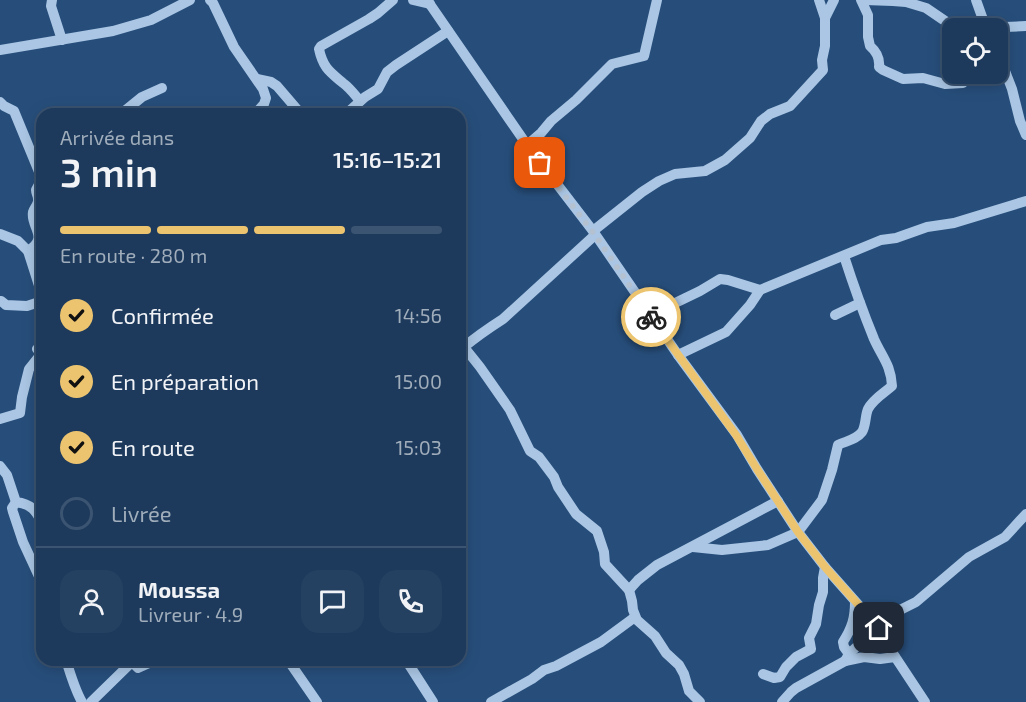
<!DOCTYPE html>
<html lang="fr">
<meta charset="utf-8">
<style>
body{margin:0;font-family:"Exo 2",sans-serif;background:#254162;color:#f1f3f6;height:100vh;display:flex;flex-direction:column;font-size:22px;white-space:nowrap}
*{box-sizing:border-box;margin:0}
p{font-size:20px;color:#a0adbb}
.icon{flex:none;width:33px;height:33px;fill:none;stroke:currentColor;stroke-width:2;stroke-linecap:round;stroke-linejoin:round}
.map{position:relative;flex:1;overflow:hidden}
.panel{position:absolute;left:36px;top:108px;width:430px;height:558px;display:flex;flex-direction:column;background:#1d3a5c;border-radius:18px;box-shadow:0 3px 15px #0003,0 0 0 2px #3b5472}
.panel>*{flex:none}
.fabs{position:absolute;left:942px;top:18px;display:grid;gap:12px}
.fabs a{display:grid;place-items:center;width:66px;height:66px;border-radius:12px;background:#1d3a5c;box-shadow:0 3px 15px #0003,0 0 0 2px #3b5472;font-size:30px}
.pin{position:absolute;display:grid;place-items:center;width:51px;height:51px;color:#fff;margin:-26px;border-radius:12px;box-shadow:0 3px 9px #0006}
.courier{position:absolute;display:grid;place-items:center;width:60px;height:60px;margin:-30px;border:4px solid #ecc470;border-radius:50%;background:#fff;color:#222;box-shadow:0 2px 8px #0007}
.summary em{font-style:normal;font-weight:600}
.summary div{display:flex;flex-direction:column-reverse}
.summary{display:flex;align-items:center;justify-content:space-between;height:102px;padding:0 24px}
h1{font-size:39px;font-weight:600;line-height:45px}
.bar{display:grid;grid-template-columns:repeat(4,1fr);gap:9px 6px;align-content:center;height:72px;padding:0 24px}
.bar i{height:8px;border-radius:4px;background:#3b5472}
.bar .active{background:#ecc470}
.bar p{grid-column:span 4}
.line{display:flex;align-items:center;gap:15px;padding:0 24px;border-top:2px solid #3b5472}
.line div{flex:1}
.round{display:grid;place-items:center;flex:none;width:63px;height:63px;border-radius:18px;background:#254162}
ol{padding:0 24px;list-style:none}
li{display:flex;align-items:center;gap:18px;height:66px}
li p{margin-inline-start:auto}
li .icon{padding:6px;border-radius:50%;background:#ecc470;color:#111;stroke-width:4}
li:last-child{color:#a0adbb}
li i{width:33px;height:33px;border:3px solid #3b5472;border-radius:50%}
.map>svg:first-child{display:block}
</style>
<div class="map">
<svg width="1026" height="702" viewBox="0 0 1026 702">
<rect width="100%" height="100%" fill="#274e7b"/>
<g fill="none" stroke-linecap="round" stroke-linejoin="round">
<g stroke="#aac6e4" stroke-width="10">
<path d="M52,0L51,6L62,40"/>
<path d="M210,0L213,3L234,47L263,89L266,98L264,104L257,112V114"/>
<path d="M413,0L430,4"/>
<path d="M427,0L527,145L593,231L678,355L737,435L757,469L798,532L825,567L879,628L882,636L888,646L925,702"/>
<path d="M861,0L868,15V37L870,46C877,52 880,58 879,67L883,70L903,79L923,78L945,84L963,83L967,77V74"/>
<path d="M865,0L893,1L906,2L926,8L951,25L976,28"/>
<path d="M976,0L986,28"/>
<path d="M825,18L834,0"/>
<path d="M998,33L1005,27L1026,26"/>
<path d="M0,50L113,31L151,20L190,0"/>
<path d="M998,53L1012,89L1020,121L1026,135"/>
<path d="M257,79L271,82L277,86L301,114"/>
<path d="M360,101C355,95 350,88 343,83C330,72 323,68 319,49L321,46L369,19L378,13L393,0"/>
<path d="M0,102L4,106L14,111L42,179"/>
<path d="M121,114L142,97L162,88"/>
<path d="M346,114L365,97L378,89L387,72L396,65L448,31"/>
<path d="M527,145L541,133L551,121L576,100L612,64L644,56L657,0"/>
<path d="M593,231L642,192L659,181L675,174L705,171L725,160L750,138L761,121L770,114L790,106L823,70L822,60L825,46V18L819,0"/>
<path d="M0,234L18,241L28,251L42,295"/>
<path d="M28,251C50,237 30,227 33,212C34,208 39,204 38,199C38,196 36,193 36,190L42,179"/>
<path d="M1,301L6,305L27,306L42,301"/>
<path d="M835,315L860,303"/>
<path d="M652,318L671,305L700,291L720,279L728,280L760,290"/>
<path d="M460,345L464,347C476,337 489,328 503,319L595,235"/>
<path d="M460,351L464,347L480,367L510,410L530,451L539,457L554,477L558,487L576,514L597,531L604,552L605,564L629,590L632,601L633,610L637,620L655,636L666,653L679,665L684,674L689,691L700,702"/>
<path d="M678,355L726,332L750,305L760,290L881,240L896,238L927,227L954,223L1026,201"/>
<path d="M0,419L20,413L22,397L29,369L41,354V351L37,349"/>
<path d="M0,466L7,475L16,502C31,504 36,510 42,523"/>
<path d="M16,502L12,508L13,512L23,542L42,583"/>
<path d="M693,547L722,550L768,545L798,532L822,500L832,470L838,445C846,441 856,440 862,432C866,426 865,416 868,409C873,399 884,393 892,386C891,365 882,357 874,339C863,312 853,284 844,256"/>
<path d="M629,590L638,580L657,565L778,501"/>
<path d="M849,654L871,633L887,622L900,610L916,602L969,557L1005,537L1026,514"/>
<path d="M66,660C70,673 75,690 82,702"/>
<path d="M135,660L132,662L138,668L156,660"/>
<path d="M288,660L317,702"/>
<path d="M406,660L433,702"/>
<path d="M845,661L864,657L880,659L895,657"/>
<path d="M763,674L774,678L780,677L786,667L796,657L811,649L809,638L816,624L819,605L823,592V578L825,567"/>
<path d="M91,702L132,662L131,660"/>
<path d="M491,702L532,679L544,670L556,666L601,642L635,617"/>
<path d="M782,702L791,692L796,688L845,661L849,654L844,647L843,642C852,628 855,618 855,602"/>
</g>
</g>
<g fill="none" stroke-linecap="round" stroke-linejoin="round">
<path stroke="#b3c1d1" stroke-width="6" stroke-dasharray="0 10.8" d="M540,163L595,235L651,317"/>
<path stroke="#ecc470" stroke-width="8" d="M651,317L736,435L757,469L798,532L825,567L879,628"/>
</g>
</svg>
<div class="fabs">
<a><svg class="icon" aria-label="locate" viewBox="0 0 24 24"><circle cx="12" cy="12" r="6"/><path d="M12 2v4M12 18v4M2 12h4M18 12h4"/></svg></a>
</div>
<div class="pin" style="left:540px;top:163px;background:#ea580c"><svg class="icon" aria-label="bag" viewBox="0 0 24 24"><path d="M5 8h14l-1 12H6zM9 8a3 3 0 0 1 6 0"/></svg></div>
<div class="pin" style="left:879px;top:628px;background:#1f2937"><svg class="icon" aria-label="home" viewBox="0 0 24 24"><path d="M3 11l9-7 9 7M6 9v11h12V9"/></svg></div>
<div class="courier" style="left:651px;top:317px"><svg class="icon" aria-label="bike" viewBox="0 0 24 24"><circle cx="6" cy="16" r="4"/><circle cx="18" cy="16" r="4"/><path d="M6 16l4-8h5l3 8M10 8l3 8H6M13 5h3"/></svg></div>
<section class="panel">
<div class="summary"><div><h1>3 min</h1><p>Arrivée dans</p></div><em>15:16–15:21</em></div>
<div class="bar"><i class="active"></i><i class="active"></i><i class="active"></i><i></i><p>En route · 280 m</p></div>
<ol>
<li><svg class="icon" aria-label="check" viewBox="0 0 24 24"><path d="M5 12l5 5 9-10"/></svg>Confirmée<p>14:56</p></li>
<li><svg class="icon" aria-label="check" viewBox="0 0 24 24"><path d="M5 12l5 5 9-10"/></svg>En préparation<p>15:00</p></li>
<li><svg class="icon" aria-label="check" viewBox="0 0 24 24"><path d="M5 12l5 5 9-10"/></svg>En route<p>15:03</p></li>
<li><i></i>Livrée</li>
</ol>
<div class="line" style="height:108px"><a class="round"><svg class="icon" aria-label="person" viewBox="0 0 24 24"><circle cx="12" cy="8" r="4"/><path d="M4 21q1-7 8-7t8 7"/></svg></a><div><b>Moussa</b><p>Livreur · 4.9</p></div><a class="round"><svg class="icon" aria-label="chat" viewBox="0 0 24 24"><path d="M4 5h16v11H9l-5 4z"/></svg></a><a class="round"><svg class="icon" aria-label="phone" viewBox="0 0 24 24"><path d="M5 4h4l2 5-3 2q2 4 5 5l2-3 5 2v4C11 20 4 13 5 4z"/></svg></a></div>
</section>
</div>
